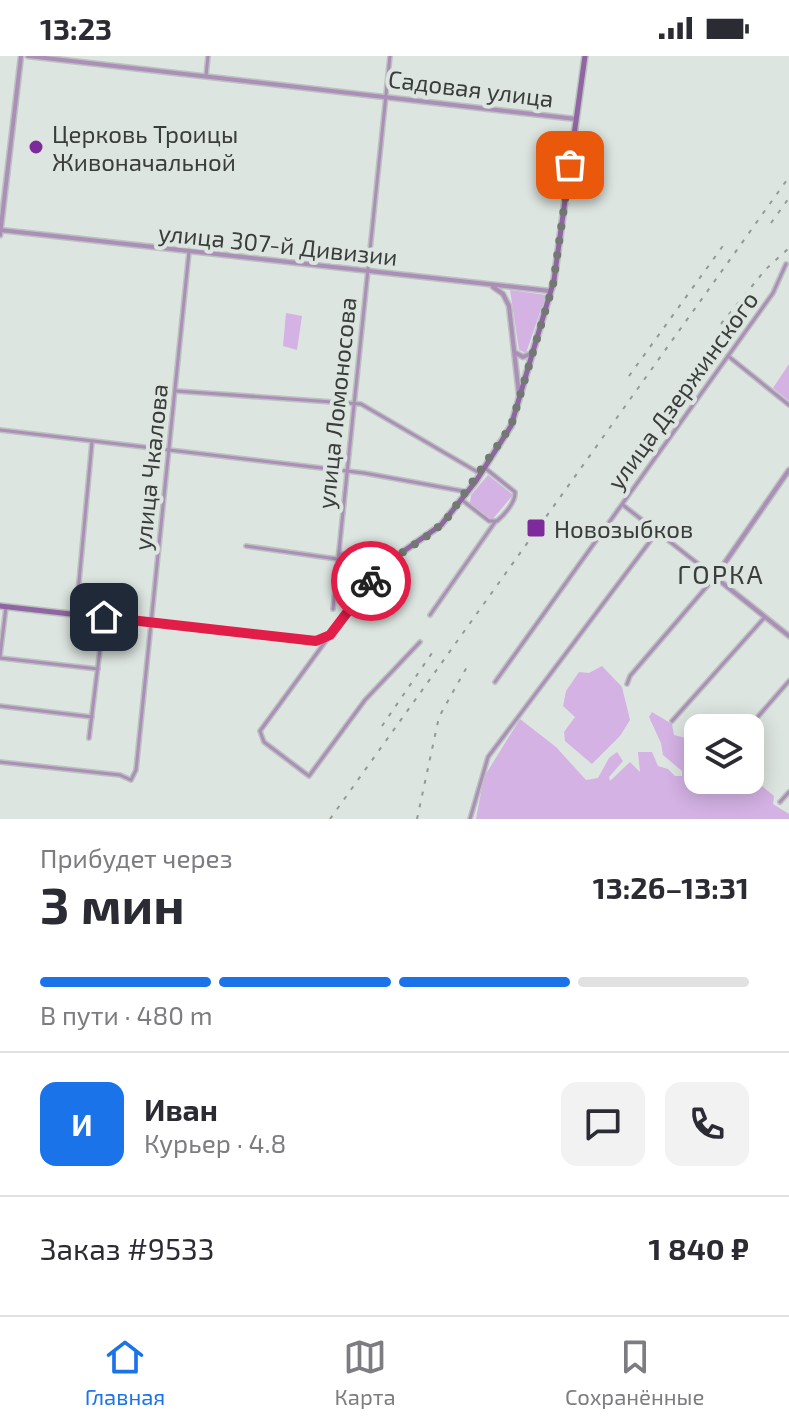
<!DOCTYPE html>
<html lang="ru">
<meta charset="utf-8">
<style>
body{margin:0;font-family:"Exo 2",sans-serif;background:#f2f2f3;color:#2b2b33;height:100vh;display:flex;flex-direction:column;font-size:30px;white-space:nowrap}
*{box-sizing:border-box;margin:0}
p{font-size:26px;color:#7c7c81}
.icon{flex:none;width:44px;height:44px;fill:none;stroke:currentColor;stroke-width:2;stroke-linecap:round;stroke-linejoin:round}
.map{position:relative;height:763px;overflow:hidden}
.side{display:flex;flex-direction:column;background:#fff;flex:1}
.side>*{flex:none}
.controls{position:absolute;left:684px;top:658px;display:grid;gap:16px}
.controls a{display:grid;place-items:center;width:80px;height:80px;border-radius:16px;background:#fff;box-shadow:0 4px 20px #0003;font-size:40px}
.pin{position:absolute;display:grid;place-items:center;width:68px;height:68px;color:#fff;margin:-34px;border-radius:16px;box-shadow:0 4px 12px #0006}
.courier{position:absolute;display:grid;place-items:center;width:80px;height:80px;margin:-40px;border:6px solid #e11d48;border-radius:50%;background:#fff;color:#222;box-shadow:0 2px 10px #0007}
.overview em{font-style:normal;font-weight:700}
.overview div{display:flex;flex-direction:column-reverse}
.overview{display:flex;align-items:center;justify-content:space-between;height:136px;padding:0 40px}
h1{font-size:52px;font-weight:700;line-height:60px}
.bar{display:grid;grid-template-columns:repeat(4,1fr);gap:12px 8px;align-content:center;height:96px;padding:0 40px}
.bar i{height:10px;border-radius:6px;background:#e1e1e2}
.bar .current{background:#1a73e8}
.bar p{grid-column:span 4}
.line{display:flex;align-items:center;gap:20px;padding:0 40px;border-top:2px solid #e1e1e2}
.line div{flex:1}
.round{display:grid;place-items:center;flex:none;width:84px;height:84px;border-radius:16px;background:#f2f2f3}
.status{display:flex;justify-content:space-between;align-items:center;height:56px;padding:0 40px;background:#fff;direction:ltr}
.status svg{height:22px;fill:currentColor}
.menu{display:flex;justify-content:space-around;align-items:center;height:112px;border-top:2px solid #e1e1e2;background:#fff;font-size:22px;color:#7c7c81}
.menu a{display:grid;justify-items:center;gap:4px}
.menu .current{color:#1a73e8}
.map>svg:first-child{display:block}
</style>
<div class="status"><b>13:23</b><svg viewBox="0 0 49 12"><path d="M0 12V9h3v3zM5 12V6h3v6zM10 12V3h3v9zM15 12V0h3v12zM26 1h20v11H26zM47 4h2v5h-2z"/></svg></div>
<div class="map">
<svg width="789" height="763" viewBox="0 0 789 763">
<rect width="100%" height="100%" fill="#dde5e0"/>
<g fill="#d4b2e4">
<path d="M510,234L546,239L526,297L519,294Z"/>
<path d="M286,257L302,260L297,294L283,290Z"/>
<path d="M789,308V345L773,332Z"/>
<path d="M488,419L513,439L492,464L470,447L471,439Z"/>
<path d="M602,610L622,631L630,664L620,680L592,708L565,685L564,676L575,661L563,650L566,635L579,616L589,617Z"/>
<path d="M652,656L672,668L674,679L698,685V724H750V720L774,740L773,748L789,758V763H476L484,721L520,663L556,691L586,724L598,722L609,702L617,696L623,705L609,721L610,725L630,706L640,716L638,696H652L658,710L668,713L675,720H682V715L663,699L661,687L649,661Z"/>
</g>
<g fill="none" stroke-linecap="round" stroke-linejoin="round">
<g stroke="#bcc3bf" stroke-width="6">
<g id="minor">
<path d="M206,20L208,0"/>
<path d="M728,300L789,349"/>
<path d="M176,335L361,348L481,418"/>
<path d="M0,374L364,417L468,436"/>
<path d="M462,444L489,465H497C504,459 516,446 515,436L485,412"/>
<path d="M623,449L715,521L630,620L627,628"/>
<path d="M246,490L337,503"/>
<path d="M339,498H373L385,505"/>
<path d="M333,553L390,0"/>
<path d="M76,558L92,386"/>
<path d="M430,559L495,466"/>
<path d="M328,582L260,675L264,686L309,720L365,644L420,586"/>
<path d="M0,600L6,551"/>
<path d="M0,602L98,613"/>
<path d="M495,626L773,237L786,208"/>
<path d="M0,650L92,661"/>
<path d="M672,665L765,561"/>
<path d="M748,672L789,625"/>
<path d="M89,682L104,561"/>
<path d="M0,706L120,719L131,724L136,714L189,196"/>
<path d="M780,746L789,736"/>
<path d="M470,763L488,701L657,476"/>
</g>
</g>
<g stroke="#bcc3bf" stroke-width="7">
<g id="tertiary">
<path d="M28,0L576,63"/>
<path d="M0,174L550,235"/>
<path d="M0,179L21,0"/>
<path d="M493,231L503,238L509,250L519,339"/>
<path d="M516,297L523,301L532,297"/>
<path d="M789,414L715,521L789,580"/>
</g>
</g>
<g stroke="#bcc3bf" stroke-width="8">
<path id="secondary" d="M0,550L310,585L330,579L384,509L441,469L476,425L511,370L554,224L585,0"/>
</g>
<use href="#minor" stroke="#ac8fb9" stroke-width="3"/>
<use href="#tertiary" stroke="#ac8fb9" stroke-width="4"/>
<use href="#secondary" stroke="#9065a3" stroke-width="5"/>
<g stroke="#949996" stroke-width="2" stroke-dasharray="4 8" stroke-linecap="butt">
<path d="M771,167L789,142"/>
<path d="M721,268L766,213L789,192"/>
<path d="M629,320L725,187"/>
<path d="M382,670L432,597"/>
<path d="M330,763L789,121"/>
<path d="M417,763L439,661L468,609"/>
</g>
</g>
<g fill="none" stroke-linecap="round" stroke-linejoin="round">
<path stroke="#737875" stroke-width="8" stroke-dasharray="0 14.4" d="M371,525L387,507L433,476L448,461L511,370L553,229L570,109"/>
<path stroke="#e11d48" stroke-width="10" d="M104,561L316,585L330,579L371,525"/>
</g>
<g fill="#7d2b9b" stroke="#dde5e0" stroke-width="3">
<circle cx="36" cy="91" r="8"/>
<rect x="526" y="462" width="20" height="20" rx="4"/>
</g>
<g text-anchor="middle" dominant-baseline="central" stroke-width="8" stroke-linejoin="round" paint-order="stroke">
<g font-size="24" fill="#3a3d3b" stroke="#dde5e0">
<text transform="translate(471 32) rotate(7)">Садовая улица</text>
<text transform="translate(278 188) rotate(6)">улица 307-й Дивизии</text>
<text transform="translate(682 334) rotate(-54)">улица Дзержинского</text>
<text transform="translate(336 347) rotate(-84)">улица Ломоносова</text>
<text transform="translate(150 411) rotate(-84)">улица Чкалова</text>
</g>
<g font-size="24" fill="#3a3d3b" stroke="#dde5e0" text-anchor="start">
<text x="52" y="77">Церковь Троицы<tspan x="52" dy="28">Живоначальной</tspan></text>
<text x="554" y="472">Новозыбков</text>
</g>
<g font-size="26" letter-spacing="2" fill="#3a3d3b" stroke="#dde5e0">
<text x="721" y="517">ГОРКА</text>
</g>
</g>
</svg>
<div class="controls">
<a><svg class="icon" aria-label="layers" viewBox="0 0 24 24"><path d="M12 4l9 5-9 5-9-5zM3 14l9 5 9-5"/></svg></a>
</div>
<div class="pin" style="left:570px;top:109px;background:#ea580c"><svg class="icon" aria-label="bag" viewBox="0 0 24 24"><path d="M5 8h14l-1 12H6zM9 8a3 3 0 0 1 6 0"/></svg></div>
<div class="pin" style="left:104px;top:561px;background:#1f2937"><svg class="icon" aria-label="home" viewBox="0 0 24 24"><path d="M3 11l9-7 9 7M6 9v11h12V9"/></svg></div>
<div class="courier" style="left:371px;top:525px"><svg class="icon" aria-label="bike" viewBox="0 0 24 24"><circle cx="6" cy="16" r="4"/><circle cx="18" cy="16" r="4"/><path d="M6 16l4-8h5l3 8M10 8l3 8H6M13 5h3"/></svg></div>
</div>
<section class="side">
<div class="overview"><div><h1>3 мин</h1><p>Прибудет через</p></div><em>13:26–13:31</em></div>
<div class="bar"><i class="current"></i><i class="current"></i><i class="current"></i><i></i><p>В пути · 480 m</p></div>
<div class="line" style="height:144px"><b class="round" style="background:#1a73e8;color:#fff">И</b><div><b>Иван</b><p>Курьер · 4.8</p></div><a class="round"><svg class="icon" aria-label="chat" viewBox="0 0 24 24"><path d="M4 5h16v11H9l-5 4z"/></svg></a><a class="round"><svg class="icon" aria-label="phone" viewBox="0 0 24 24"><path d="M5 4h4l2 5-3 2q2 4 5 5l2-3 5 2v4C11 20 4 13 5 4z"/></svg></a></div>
<div class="line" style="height:104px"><div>Заказ #9533</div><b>1 840 ₽</b></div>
</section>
<nav class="menu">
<a class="current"><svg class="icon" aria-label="home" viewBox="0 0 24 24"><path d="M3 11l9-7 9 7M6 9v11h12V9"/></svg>Главная</a>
<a><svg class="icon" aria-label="map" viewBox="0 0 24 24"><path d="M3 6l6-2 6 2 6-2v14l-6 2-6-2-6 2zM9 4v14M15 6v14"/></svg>Карта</a>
<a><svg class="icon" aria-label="saved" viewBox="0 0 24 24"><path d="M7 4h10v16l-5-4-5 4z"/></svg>Сохранённые</a>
</nav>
